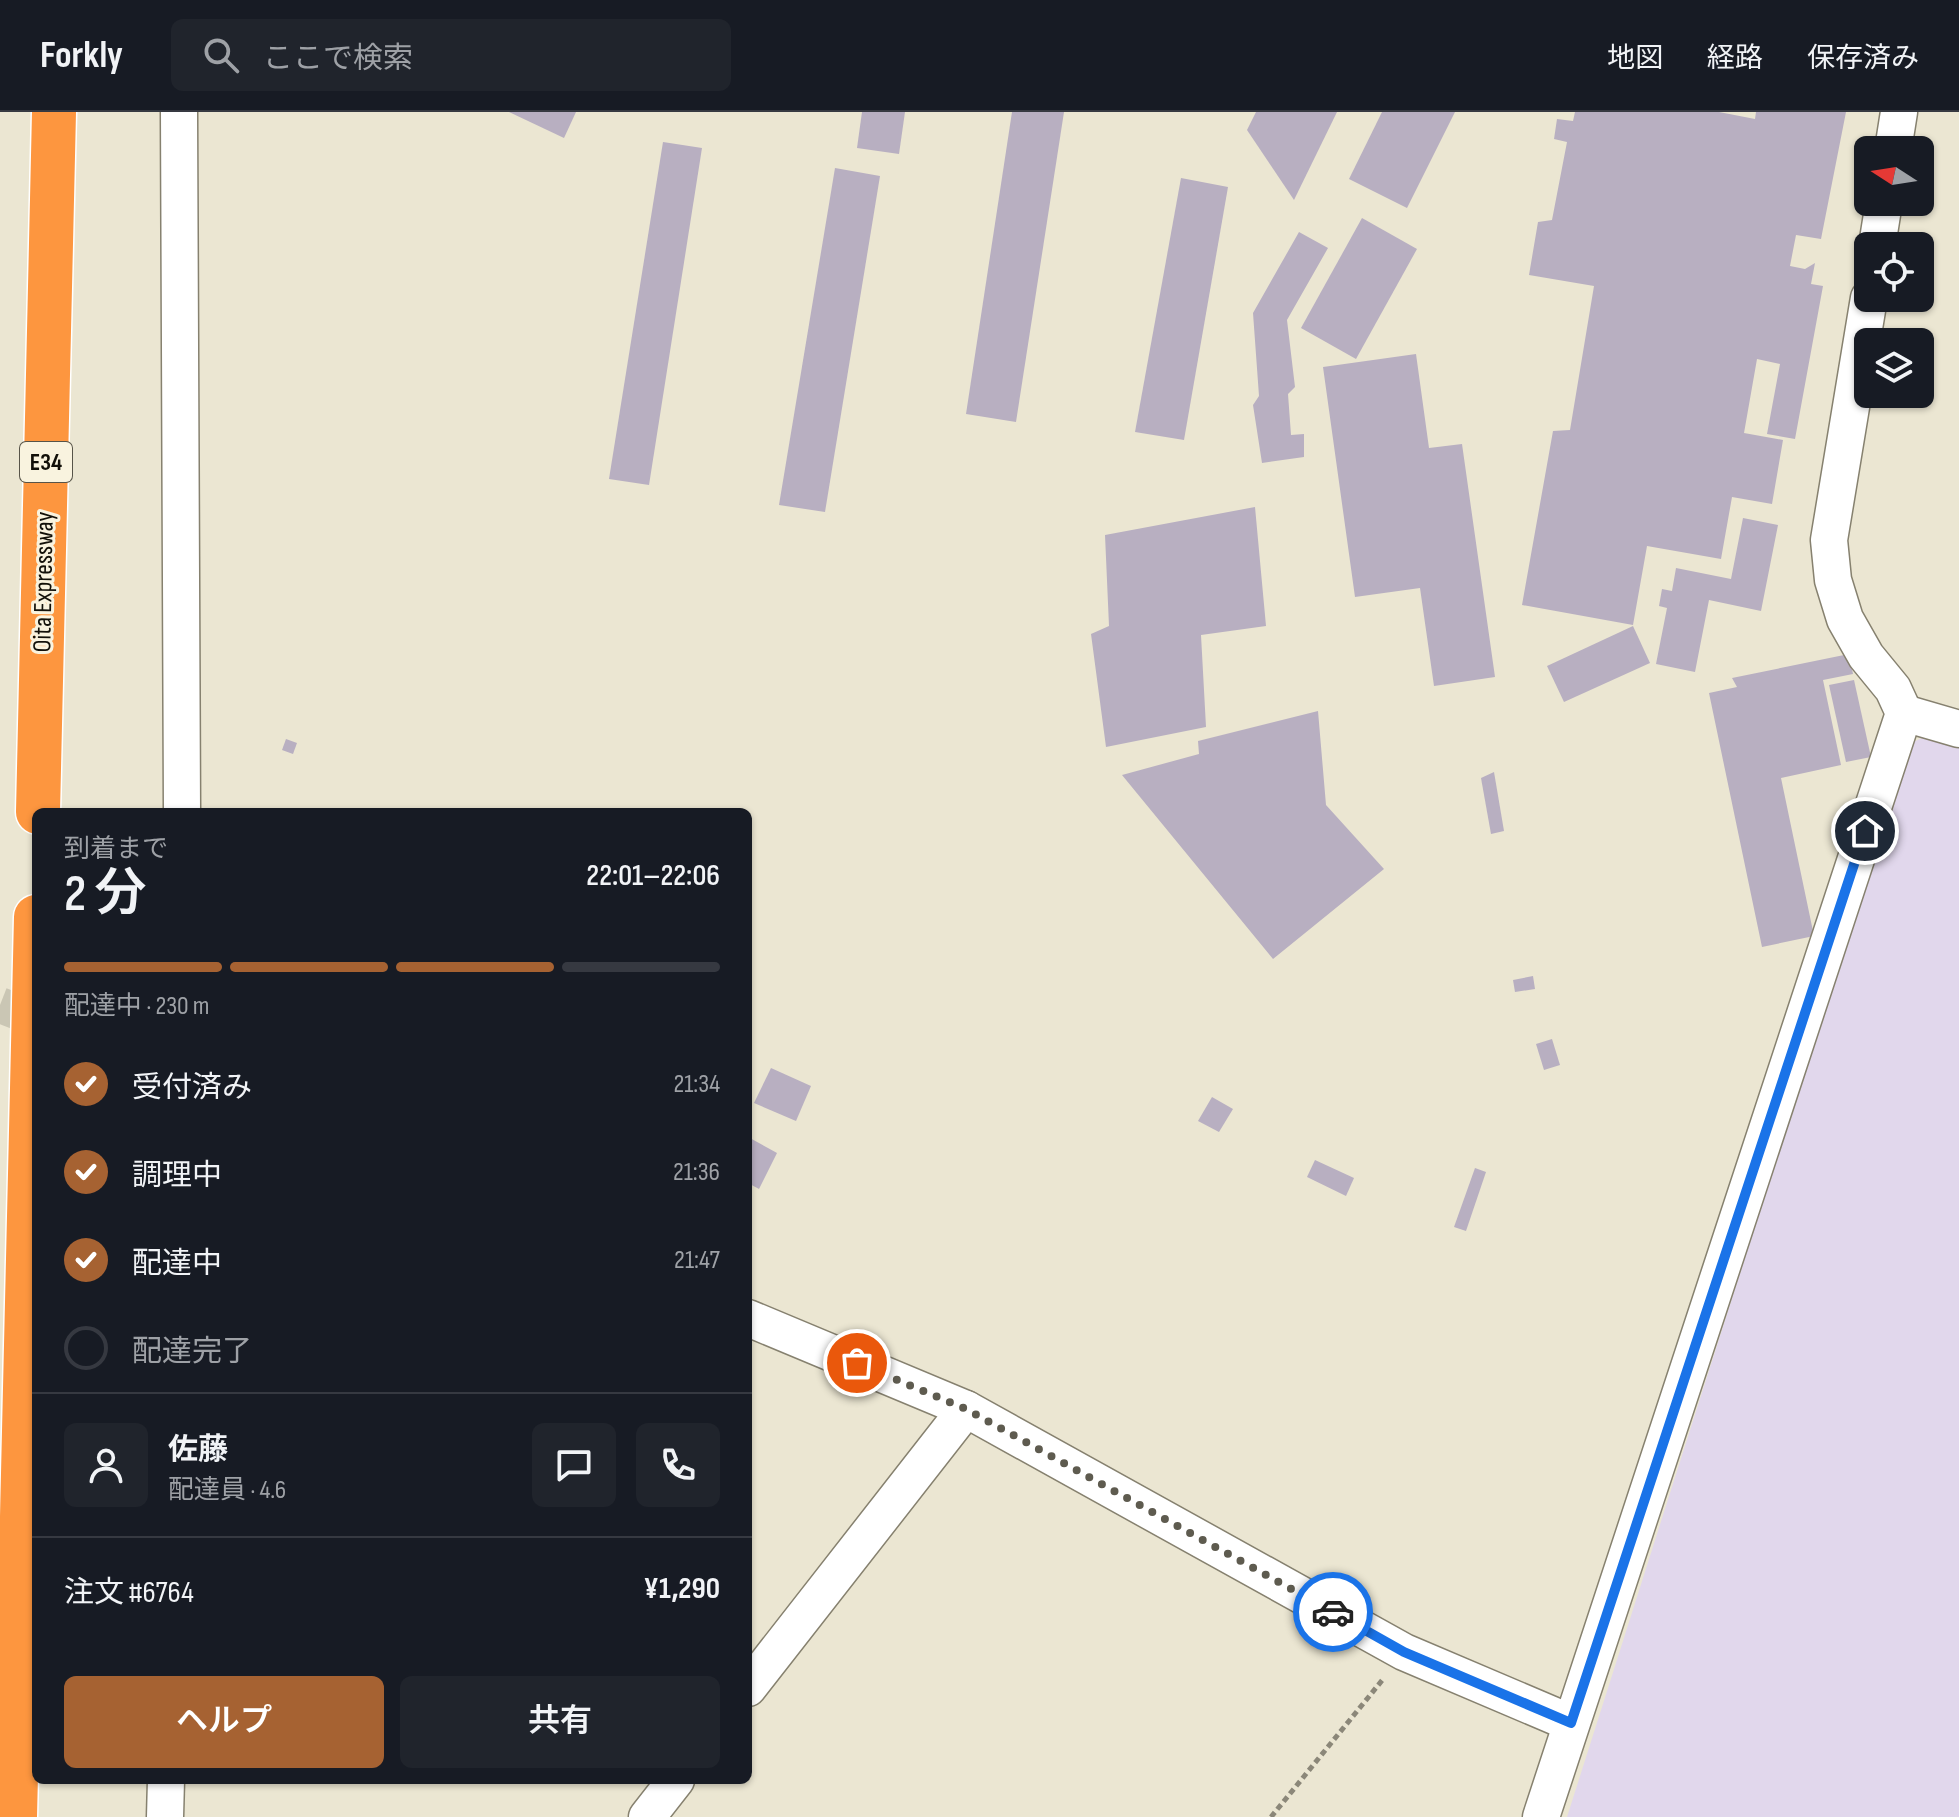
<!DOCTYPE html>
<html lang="ja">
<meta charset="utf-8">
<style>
body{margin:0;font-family:"Sofia Sans Condensed","Noto Sans JP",sans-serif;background:#20242c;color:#f1f3f6;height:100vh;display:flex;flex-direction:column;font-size:30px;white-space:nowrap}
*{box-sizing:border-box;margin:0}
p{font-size:26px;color:#9ea1a6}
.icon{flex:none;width:44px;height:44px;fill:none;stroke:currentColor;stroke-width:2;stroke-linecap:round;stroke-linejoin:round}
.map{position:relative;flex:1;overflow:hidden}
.side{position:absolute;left:32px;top:696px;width:720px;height:976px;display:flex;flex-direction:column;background:#171b24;border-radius:12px;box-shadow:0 2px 6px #0004}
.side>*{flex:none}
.needle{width:52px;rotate:282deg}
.buttons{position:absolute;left:1854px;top:24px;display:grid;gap:16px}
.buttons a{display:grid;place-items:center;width:80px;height:80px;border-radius:12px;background:#171b24;box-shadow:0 2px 6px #0004;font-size:40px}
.pin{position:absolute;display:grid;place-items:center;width:68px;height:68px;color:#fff;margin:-34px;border:4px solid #fff;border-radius:50%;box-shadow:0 2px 8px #0007}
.courier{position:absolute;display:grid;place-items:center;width:80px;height:80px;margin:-40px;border:6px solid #1a73e8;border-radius:50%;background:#fff;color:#222;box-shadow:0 2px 10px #0007}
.head em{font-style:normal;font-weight:600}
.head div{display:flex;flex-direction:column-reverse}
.head{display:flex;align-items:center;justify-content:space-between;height:136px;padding:0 32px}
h1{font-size:52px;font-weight:600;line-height:60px}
.bar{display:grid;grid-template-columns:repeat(4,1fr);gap:12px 8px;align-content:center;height:96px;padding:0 32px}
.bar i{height:10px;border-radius:6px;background:#363941}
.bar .on{background:#a66232}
.bar p{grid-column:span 4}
.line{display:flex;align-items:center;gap:20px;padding:0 32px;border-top:2px solid #363941}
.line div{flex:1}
.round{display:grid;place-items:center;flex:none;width:84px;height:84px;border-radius:12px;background:#20242c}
ol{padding:0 32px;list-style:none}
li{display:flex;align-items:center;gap:24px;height:88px}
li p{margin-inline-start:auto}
li .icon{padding:8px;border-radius:50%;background:#a66232;color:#fff;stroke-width:4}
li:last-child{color:#9ea1a6}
li i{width:44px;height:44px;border:4px solid #363941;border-radius:50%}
.cta{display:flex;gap:16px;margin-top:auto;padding:16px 32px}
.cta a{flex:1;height:92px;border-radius:12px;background:#a66232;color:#fff;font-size:32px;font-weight:600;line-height:92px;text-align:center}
.cta a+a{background:#20242c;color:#f1f3f6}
header{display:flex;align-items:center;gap:48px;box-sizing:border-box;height:112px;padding:0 40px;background:#171b24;border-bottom:2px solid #363941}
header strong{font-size:38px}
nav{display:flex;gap:44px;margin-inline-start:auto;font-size:28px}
.search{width:560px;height:72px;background:#20242c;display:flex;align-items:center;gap:20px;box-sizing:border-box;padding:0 28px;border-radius:12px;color:#9ea1a6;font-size:30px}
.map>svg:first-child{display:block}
</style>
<header>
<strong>Forkly</strong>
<div class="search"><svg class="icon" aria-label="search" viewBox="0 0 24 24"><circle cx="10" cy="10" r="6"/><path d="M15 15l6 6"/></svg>ここで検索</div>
<nav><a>地図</a><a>経路</a><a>保存済み</a></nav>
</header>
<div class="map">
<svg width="1959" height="1705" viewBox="0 0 1959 1705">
<rect width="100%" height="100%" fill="#ebe6d2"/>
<path fill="#e1d7ec" d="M1935,619L1959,627V1705H1567L1908,633Z"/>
<g fill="#b8afc1">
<path d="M509,0H576L564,26Z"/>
<path d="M862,0H905L899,42L857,36Z"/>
<path d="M1012,0H1064L1016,310L966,302Z"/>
<path d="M1256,0H1337L1294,88L1247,18Z"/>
<path d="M1382,0H1455L1407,96L1349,67Z"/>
<path d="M1575,0H1719L1755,7L1756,0H1846L1821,127L1796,123L1790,154L1805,157L1815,151L1811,172L1823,174L1795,327L1767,322L1780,252L1757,247L1744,321L1783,328L1772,392L1732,385L1721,447L1647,434L1633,513L1522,493L1553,319L1570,318L1594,174L1529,163L1538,110L1552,108L1567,30L1554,27L1557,7L1573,9Z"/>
<path d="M663,30L702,36L649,373L609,367Z"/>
<path d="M835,56L880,64L825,400L779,393Z"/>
<path d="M1181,66L1228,75L1184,328L1135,320Z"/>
<path d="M1362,106L1417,137L1356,247L1301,216Z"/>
<path d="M1299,120L1328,136L1287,208L1295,275L1288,282L1291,323L1304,322V345L1262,351L1253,293L1259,284L1253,201Z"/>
<path d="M1416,242L1429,336L1462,332L1495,565L1434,574L1420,476L1355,485L1323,255Z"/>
<path d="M1255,395L1266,514L1201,523L1206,615L1106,635L1091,522L1109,514L1105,423Z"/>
<path d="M1743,406L1778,413L1761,499L1709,488L1695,560L1656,552L1667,496L1659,494L1662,477L1672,479L1676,456L1731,467Z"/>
<path d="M1633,514L1650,551L1564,590L1547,554Z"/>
<path d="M1849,542L1853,562L1823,568L1841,653L1781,666L1814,824L1762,835L1709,581L1737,575L1732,566Z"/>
<path d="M1854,568L1871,645L1846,650L1829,573Z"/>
<path d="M1318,599L1326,693L1384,757L1273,847L1122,663L1199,642L1198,629Z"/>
<path d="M286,627L297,631L293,642L282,638Z"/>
<path d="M1494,660L1504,719L1491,722L1481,666Z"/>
<path d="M1533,864L1535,877L1515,880L1513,868Z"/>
<path d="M1552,927L1560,953L1544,958L1536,932Z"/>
<path d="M771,956L811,974L796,1009L754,991Z"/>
<path d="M1212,985L1233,997L1219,1020L1198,1009Z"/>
<path d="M748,1025L777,1041L759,1077L748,1071Z"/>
<path d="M1315,1048L1354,1066L1346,1084L1307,1065Z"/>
<path d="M1475,1056L1486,1060L1466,1119L1454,1115Z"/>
</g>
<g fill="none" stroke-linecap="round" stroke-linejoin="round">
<path stroke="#cac6b4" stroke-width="36" stroke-dasharray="36 18" stroke-linecap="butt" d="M0,893L36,907"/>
<g stroke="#86816f" stroke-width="39">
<g id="minor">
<path d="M179,0L182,700"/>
<path d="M1893,38L1899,0"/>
<path d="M1877,134L1884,90"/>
<path d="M1904,601L1959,617"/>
<path d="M748,1206L966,1297L1404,1540L1571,1611"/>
<path d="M748,1576L966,1297"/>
<path d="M165,1705L166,1668"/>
<path d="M647,1705L676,1668"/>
<path d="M1541,1705L1904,601L1893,577L1866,544L1845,507L1833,468L1829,428L1869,186"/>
</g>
</g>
<g stroke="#fff" stroke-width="47">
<g id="motorway">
<path d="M38,700L54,0"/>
<path d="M15,1705L36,805"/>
</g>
</g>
<path stroke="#8b8779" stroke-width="5" stroke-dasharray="6 4" stroke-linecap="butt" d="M1271,1705L1384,1566"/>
<use href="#minor" stroke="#fff" stroke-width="36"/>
<use href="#motorway" stroke="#fd963f" stroke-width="44"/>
</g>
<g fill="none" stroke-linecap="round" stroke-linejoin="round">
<path stroke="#5e5b4f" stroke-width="8" stroke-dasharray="0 14.4" d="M857,1251L966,1297L1333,1500"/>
<path stroke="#1a73e8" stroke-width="10" d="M1333,1500L1404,1540L1571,1611L1865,719"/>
</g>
<g text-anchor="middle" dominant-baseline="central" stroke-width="6" stroke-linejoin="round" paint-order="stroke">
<rect fill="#f9f3df" stroke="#575449" stroke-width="2" x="20" y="330" width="52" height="40" rx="6"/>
<g font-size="24" font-weight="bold" fill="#121009">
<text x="46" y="350">E34</text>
</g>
<g font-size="26" fill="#121009" stroke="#f9f3df">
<text transform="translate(44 470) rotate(-89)">Oita Expressway</text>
</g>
</g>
</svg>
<div class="buttons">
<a><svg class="needle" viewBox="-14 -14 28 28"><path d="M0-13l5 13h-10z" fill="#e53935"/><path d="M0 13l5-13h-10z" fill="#9ea1a6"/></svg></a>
<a><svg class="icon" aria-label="locate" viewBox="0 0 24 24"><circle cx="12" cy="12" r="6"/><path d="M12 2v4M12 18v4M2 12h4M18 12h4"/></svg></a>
<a><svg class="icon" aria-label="layers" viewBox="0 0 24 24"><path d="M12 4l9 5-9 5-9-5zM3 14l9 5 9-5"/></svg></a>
</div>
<div class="pin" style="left:857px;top:1251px;background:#ea580c"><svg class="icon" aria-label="bag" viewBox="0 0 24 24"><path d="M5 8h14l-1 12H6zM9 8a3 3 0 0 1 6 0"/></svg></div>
<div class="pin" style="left:1865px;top:719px;background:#1f2937"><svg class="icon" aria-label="home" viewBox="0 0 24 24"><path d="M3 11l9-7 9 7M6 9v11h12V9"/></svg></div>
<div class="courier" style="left:1333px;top:1500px"><svg class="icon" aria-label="car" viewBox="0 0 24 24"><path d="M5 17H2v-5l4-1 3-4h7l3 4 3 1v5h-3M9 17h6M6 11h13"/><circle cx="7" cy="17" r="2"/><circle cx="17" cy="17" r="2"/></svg></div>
<section class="side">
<div class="head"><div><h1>2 分</h1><p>到着まで</p></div><em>22:01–22:06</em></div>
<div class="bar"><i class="on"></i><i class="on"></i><i class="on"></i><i></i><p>配達中 · 230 m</p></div>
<ol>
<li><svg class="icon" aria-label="check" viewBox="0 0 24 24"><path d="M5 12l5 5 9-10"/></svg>受付済み<p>21:34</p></li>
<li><svg class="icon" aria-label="check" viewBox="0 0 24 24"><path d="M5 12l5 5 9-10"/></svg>調理中<p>21:36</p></li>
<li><svg class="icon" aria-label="check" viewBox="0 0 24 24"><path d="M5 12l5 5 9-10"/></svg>配達中<p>21:47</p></li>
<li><i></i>配達完了</li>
</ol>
<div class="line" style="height:144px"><a class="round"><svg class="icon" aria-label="person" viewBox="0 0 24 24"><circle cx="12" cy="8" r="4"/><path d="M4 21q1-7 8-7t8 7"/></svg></a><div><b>佐藤</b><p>配達員 · 4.6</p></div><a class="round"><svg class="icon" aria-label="chat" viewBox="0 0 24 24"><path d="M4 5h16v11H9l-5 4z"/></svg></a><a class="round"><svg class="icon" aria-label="phone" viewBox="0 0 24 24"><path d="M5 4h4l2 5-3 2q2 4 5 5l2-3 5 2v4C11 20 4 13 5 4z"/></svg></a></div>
<div class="line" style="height:104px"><div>注文 #6764</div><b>¥1,290</b></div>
<div class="cta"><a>ヘルプ</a><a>共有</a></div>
</section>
</div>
